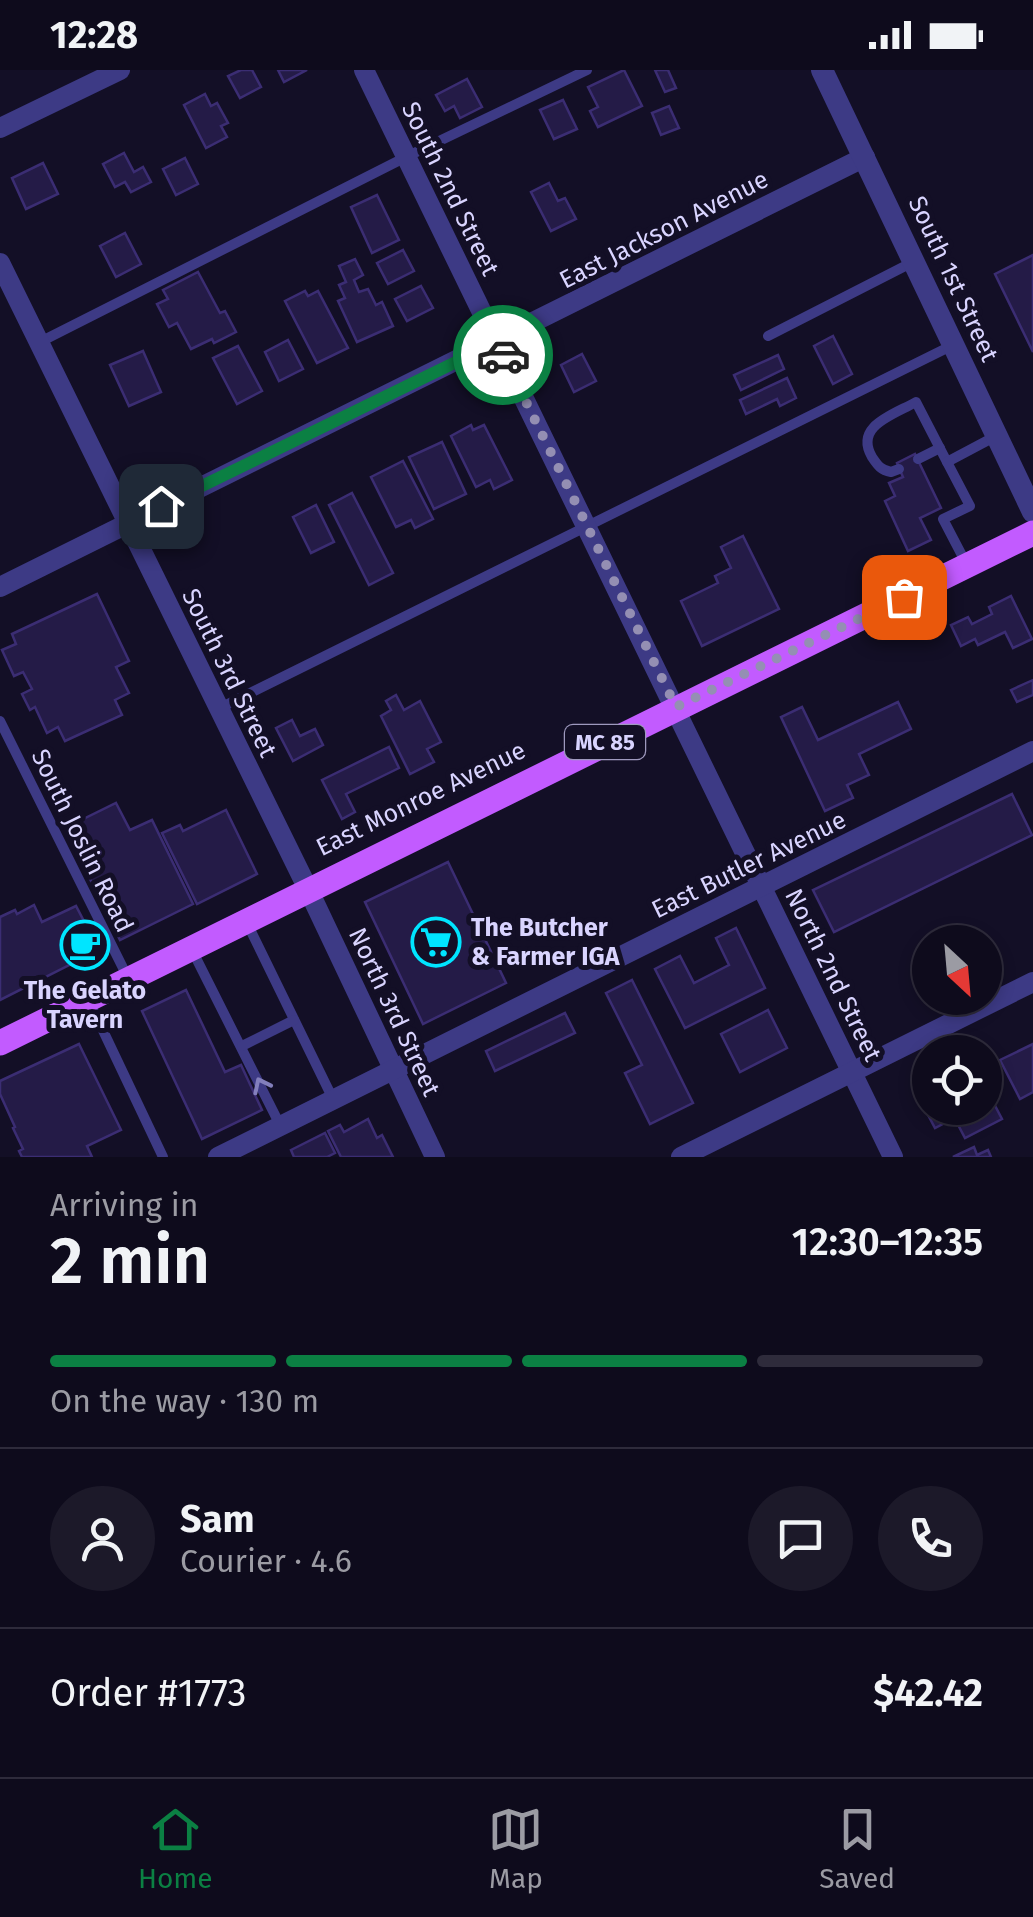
<!DOCTYPE html>
<meta charset="utf-8">
<style>
body{margin:0;font-family:"Fira Sans",sans-serif;background:#1c1929;color:#f1f3f6;height:100vh;display:flex;flex-direction:column;font-size:38px;white-space:nowrap}
*{box-sizing:border-box;margin:0}
p{font-size:32px;color:#9b9ba3}
.icon{flex:none;width:55px;height:55px;fill:none;stroke:currentColor;stroke-width:2;stroke-linecap:round;stroke-linejoin:round}
.map{position:relative;height:1087px;overflow:hidden}
.sheet{display:flex;flex-direction:column;background:#0e0b1c;flex:1}
.sheet>*{flex:none}
.needle{width:65px;rotate:154deg}
.controls{position:absolute;left:912px;top:855px;display:grid;gap:20px}
.controls a{display:grid;place-items:center;width:90px;height:90px;border-radius:50%;background:#0e0b1c;box-shadow:0 5px 15px #0003,0 0 0 2px #2e2b3b;font-size:50px}
.pin{position:absolute;display:grid;place-items:center;width:85px;height:85px;color:#fff;margin:-42px;border-radius:20px;box-shadow:0 5px 15px #0006}
.courier{position:absolute;display:grid;place-items:center;width:100px;height:100px;margin:-50px;border:8px solid #0b8043;border-radius:50%;background:#fff;color:#222;box-shadow:0 2px 12px #0007}
.overview em{font-style:normal;font-weight:600}
.overview div{display:flex;flex-direction:column-reverse}
.overview{display:flex;align-items:center;justify-content:space-between;height:170px;padding:0 50px}
h1{font-size:65px;font-weight:600;line-height:75px}
.bar{display:grid;grid-template-columns:repeat(4,1fr);gap:15px 10px;align-content:center;height:120px;padding:0 50px}
.bar i{height:12px;border-radius:8px;background:#2e2b3b}
.bar .current{background:#0b8043}
.bar p{grid-column:span 4}
.line{display:flex;align-items:center;gap:25px;padding:0 50px;border-top:2px solid #2e2b3b}
.line div{flex:1}
.round{display:grid;place-items:center;flex:none;width:105px;height:105px;border-radius:52px;background:#1c1929}
.status{display:flex;justify-content:space-between;align-items:center;height:70px;padding:0 50px;background:#0e0b1c;direction:ltr}
.status svg{height:28px;fill:currentColor}
.dock{display:flex;justify-content:space-around;align-items:center;height:140px;border-top:2px solid #2e2b3b;background:#0e0b1c;font-size:28px;color:#9b9ba3}
.dock a{display:grid;justify-items:center;gap:5px}
.dock .current{color:#0b8043}
.map>svg:first-child{display:block}
</style>
<div class="status"><b>12:28</b><svg viewBox="0 0 49 12"><path d="M0 12V9h3v3zM5 12V6h3v6zM10 12V3h3v9zM15 12V0h3v12zM26 1h20v11H26zM47 4h2v5h-2z"/></svg></div>
<div class="map">
<svg width="1033" height="1087" viewBox="0 0 1033 1087">
<rect width="100%" height="100%" fill="#130f26"/>
<g fill="#241b47" stroke="#3b2d73" stroke-width="2.5">
<path d="M241,0H252L261,17L240,28L228,6Z"/>
<path d="M278,0H307L284,12Z"/>
<path d="M624,0L642,36L598,57L590,41L598,37L588,17Z"/>
<path d="M655,0H668L676,18L665,22Z"/>
<path d="M467,9L482,37L460,48L454,36L445,41L436,25Z"/>
<path d="M205,24L211,36L217,33L228,53L221,56L227,67L206,78L184,35Z"/>
<path d="M563,30L577,59L554,69L540,40Z"/>
<path d="M669,36L679,58L661,65L652,43Z"/>
<path d="M124,83L134,102L143,97L151,112L131,122L125,112L115,117L103,94Z"/>
<path d="M185,88L198,114L176,125L163,99Z"/>
<path d="M43,93L58,124L26,139L12,108Z"/>
<path d="M549,113L558,131L565,128L576,149L551,161L531,122Z"/>
<path d="M377,125L399,170L372,183L351,137Z"/>
<path d="M125,163L141,194L116,207L100,176Z"/>
<path d="M403,180L414,201L388,214L377,193Z"/>
<path d="M1033,185V282L995,204Z"/>
<path d="M355,189L363,205L354,210L359,222L368,219L376,235L382,232L393,256L357,272L338,231L345,228L339,215L346,212L339,196Z"/>
<path d="M198,202L220,243L225,241L236,262L214,273L212,269L191,279L177,253L169,257L157,234L168,229L163,220Z"/>
<path d="M421,216L433,238L407,251L395,229Z"/>
<path d="M305,221L308,226L318,221L348,278L317,293L285,231Z"/>
<path d="M833,266L852,304L833,314L814,276Z"/>
<path d="M288,270L303,299L279,311L265,282Z"/>
<path d="M238,276L262,321L237,334L213,288Z"/>
<path d="M143,281L161,322L129,336L110,295Z"/>
<path d="M582,284L596,311L574,322L561,295Z"/>
<path d="M778,285L784,299L741,320L734,305Z"/>
<path d="M787,308L796,328L780,336L777,329L746,344L740,330Z"/>
<path d="M471,355L473,360L484,355L512,410L494,419L490,410L476,417L451,366Z"/>
<path d="M442,372L466,424L434,439L409,387Z"/>
<path d="M915,384L941,438L920,448L931,470L908,481L885,431L895,426L889,413L903,407L897,393Z"/>
<path d="M403,391L433,449L415,458L411,450L396,457L371,407Z"/>
<path d="M352,423L393,503L369,515L329,435Z"/>
<path d="M316,435L334,472L311,483L293,447Z"/>
<path d="M743,466L779,539L702,576L681,531L718,513L715,506L731,498L721,477Z"/>
<path d="M97,524L129,591L116,597L129,623L115,630L122,645L65,671L58,657L47,663L35,637L30,640L22,624L32,619L23,602L14,606L2,580L16,574L12,564Z"/>
<path d="M1011,526L1032,569L1013,578L1005,562L978,575L975,569L961,576L951,555L968,547L972,554L992,544L989,537Z"/>
<path d="M1033,610V625L1017,632L1011,620Z"/>
<path d="M396,625L404,640L420,631L441,672L427,679L434,692L410,704L381,646L391,640L386,631Z"/>
<path d="M898,632L911,659L859,684L869,705L847,715L853,728L825,741L781,647L802,637L818,670Z"/>
<path d="M292,650L300,666L315,659L323,675L293,691L276,658Z"/>
<path d="M389,677L399,698L346,724L355,742L342,749L322,710Z"/>
<path d="M1012,724L1032,765L834,862L813,820Z"/>
<path d="M116,733L130,760L152,750L193,834L120,870L65,758Z"/>
<path d="M226,740L257,804L197,834L162,763L180,755L183,761Z"/>
<path d="M448,792L506,913L423,954L365,832Z"/>
<path d="M34,835L42,852L76,836L99,880L0,930V847L15,840L17,844Z"/>
<path d="M736,858L765,918L685,958L655,899L680,886L694,913L729,895L716,868Z"/>
<path d="M632,910L693,1033L650,1054L625,1003L642,995L606,923Z"/>
<path d="M186,920L225,1002L241,995L262,1040L202,1069L142,941Z"/>
<path d="M768,940L787,978L740,1002L721,964Z"/>
<path d="M565,943L575,963L495,1001L486,981Z"/>
<path d="M79,974L121,1060L87,1076L92,1087H22L19,1081L23,1079L13,1058L15,1057L0,1024V1011Z"/>
<path d="M1033,974V1022L1020,1029L1000,990Z"/>
<path d="M930,1018V1038H956L960,1045L935,1058L917,1024Z"/>
<path d="M992,1030L1002,1049L965,1068L955,1049L985,1038Z"/>
<path d="M368,1049L377,1068L382,1065L393,1087H341L328,1061L340,1055L344,1062Z"/>
<path d="M325,1063L335,1083L327,1087H294L291,1080Z"/>
<path d="M974,1077L977,1085L988,1080L991,1087H953Z"/>
</g>
<g fill="none" stroke-linecap="round" stroke-linejoin="round">
<g stroke="#3d3a85" stroke-width="10">
<path d="M768,266L913,192"/>
<path d="M40,272L406,87L587,0"/>
<path d="M918,389L940,378"/>
<path d="M899,399L891,402C881,400 878,396 872,387C854,356 893,345 916,332L947,392"/>
<path d="M967,495L943,449L970,436L947,392L996,366"/>
<path d="M220,638L953,275"/>
<path d="M0,651L128,908"/>
<path d="M246,851L333,1029"/>
<path d="M191,878L280,1055"/>
<path d="M89,931L163,1087"/>
<path d="M242,976L294,950"/>
</g>
<g stroke="#3d3a85" stroke-width="20">
<path d="M364,0L893,1087"/>
<path d="M0,58L120,0"/>
<path d="M0,193L308,819L435,1087"/>
<path d="M0,517L865,87"/>
<path d="M218,1087L1033,681"/>
<path d="M681,1087L1033,912"/>
</g>
<path stroke="#3d3a85" stroke-width="22" d="M822,0L1033,442"/>
<path stroke="#c25bff" stroke-width="25" d="M0,973L1033,463"/>
</g>
<defs><path id="oneway-chevron" d="M-2-3.5L2.5 0L-2 3.5" fill="none" stroke-width="1.6" stroke-linecap="round" stroke-linejoin="round" transform="scale(2.5)"/></defs>
<use stroke="#837fbc" href="#oneway-chevron" transform="translate(261 1015) rotate(-116)"/>
<g fill="none" stroke-linecap="round" stroke-linejoin="round">
<path stroke="#948fb3" stroke-width="10" stroke-dasharray="0 18" d="M503,285L676,637L904,527"/>
<path stroke="#0b8043" stroke-width="12" d="M161,436L497,272L503,285"/>
</g>
<defs>
<g id="supermarket-ring" transform="scale(2.5)"><circle r="9.5" fill="#130f26" stroke="#00e5ff" stroke-width="1.5"/><path d="M-6-5.5h2.5l.6 2H6L4.5 2H-2.5L-4.4-4H-6ZM-1.5 3.2a1.3 1.3 0 1 0 .1 0ZM3 3.2a1.3 1.3 0 1 0 .1 0Z" fill="#00e5ff"/></g>
<g id="cafe-ring" transform="scale(2.5)"><circle r="9.5" fill="#130f26" stroke="#00e5ff" stroke-width="1.5"/><path d="M-5.5-4.5H6V0H3Q3 3.5 0 3.5H-2.5Q-5.5 3.5-5.5 0ZM3-3.2v2h1.7v-2ZM-6 4.5H4V6H-6Z" fill="#00e5ff"/></g>
</defs>
<g fill-rule="evenodd">
<use href="#supermarket-ring" x="436" y="872"/>
<use href="#cafe-ring" x="85" y="875"/>
</g>
<g text-anchor="middle" dominant-baseline="central" stroke-width="10" stroke-linejoin="round" paint-order="stroke">
<rect fill="#130f26" stroke="#9e99be" stroke-width="2.5" x="565" y="655" width="80" height="34" rx="8"/>
<g font-size="22" font-weight="bold" fill="#d9d4ff">
<text x="605" y="672">MC 85</text>
</g>
<g font-size="25" fill="#d9d4ff" stroke="#130f26">
<text transform="translate(450 119) rotate(64)">South 2nd Street</text>
<text transform="translate(664 160) rotate(-27)">East Jackson Avenue</text>
<text transform="translate(953 209) rotate(65)">South 1st Street</text>
<text transform="translate(229 603) rotate(64)">South 3rd Street</text>
<text transform="translate(421 729) rotate(-26)">East Monroe Avenue</text>
<text transform="translate(82 771) rotate(64)">South Joslin Road</text>
<text transform="translate(749 795) rotate(-26)">East Butler Avenue</text>
<text transform="translate(833 905) rotate(64)">North 2nd Street</text>
<text transform="translate(394 942) rotate(65)">North 3rd Street</text>
</g>
<g font-size="25" font-weight="bold" fill="#d9d4ff" stroke="#130f26" text-anchor="start">
<text x="471" y="858">The Butcher<tspan x="471" dy="29">&amp; Farmer IGA</tspan></text>
<text x="85" y="921" text-anchor="middle">The Gelato<tspan x="85" dy="29">Tavern</tspan></text>
</g>
</g>
</svg>
<div class="controls">
<a><svg class="needle" viewBox="-14 -14 28 28"><path d="M0-13l5 13h-10z" fill="#e53935"/><path d="M0 13l5-13h-10z" fill="#9b9ba3"/></svg></a>
<a><svg class="icon" aria-label="locate" viewBox="0 0 24 24"><circle cx="12" cy="12" r="6"/><path d="M12 2v4M12 18v4M2 12h4M18 12h4"/></svg></a>
</div>
<div class="pin" style="left:904px;top:527px;background:#ea580c"><svg class="icon" aria-label="bag" viewBox="0 0 24 24"><path d="M5 8h14l-1 12H6zM9 8a3 3 0 0 1 6 0"/></svg></div>
<div class="pin" style="left:161px;top:436px;background:#1f2937"><svg class="icon" aria-label="home" viewBox="0 0 24 24"><path d="M3 11l9-7 9 7M6 9v11h12V9"/></svg></div>
<div class="courier" style="left:503px;top:285px"><svg class="icon" aria-label="car" viewBox="0 0 24 24"><path d="M5 17H2v-5l4-1 3-4h7l3 4 3 1v5h-3M9 17h6M6 11h13"/><circle cx="7" cy="17" r="2"/><circle cx="17" cy="17" r="2"/></svg></div>
</div>
<section class="sheet">
<div class="overview"><div><h1>2 min</h1><p>Arriving in</p></div><em>12:30–12:35</em></div>
<div class="bar"><i class="current"></i><i class="current"></i><i class="current"></i><i></i><p>On the way · 130 m</p></div>
<div class="line" style="height:180px"><a class="round"><svg class="icon" aria-label="person" viewBox="0 0 24 24"><circle cx="12" cy="8" r="4"/><path d="M4 21q1-7 8-7t8 7"/></svg></a><div><b>Sam</b><p>Courier · 4.6</p></div><a class="round"><svg class="icon" aria-label="chat" viewBox="0 0 24 24"><path d="M4 5h16v11H9l-5 4z"/></svg></a><a class="round"><svg class="icon" aria-label="phone" viewBox="0 0 24 24"><path d="M5 4h4l2 5-3 2q2 4 5 5l2-3 5 2v4C11 20 4 13 5 4z"/></svg></a></div>
<div class="line" style="height:130px"><div>Order #1773</div><b>$42.42</b></div>
</section>
<nav class="dock">
<a class="current"><svg class="icon" aria-label="home" viewBox="0 0 24 24"><path d="M3 11l9-7 9 7M6 9v11h12V9"/></svg>Home</a>
<a><svg class="icon" aria-label="map" viewBox="0 0 24 24"><path d="M3 6l6-2 6 2 6-2v14l-6 2-6-2-6 2zM9 4v14M15 6v14"/></svg>Map</a>
<a><svg class="icon" aria-label="saved" viewBox="0 0 24 24"><path d="M7 4h10v16l-5-4-5 4z"/></svg>Saved</a>
</nav>
